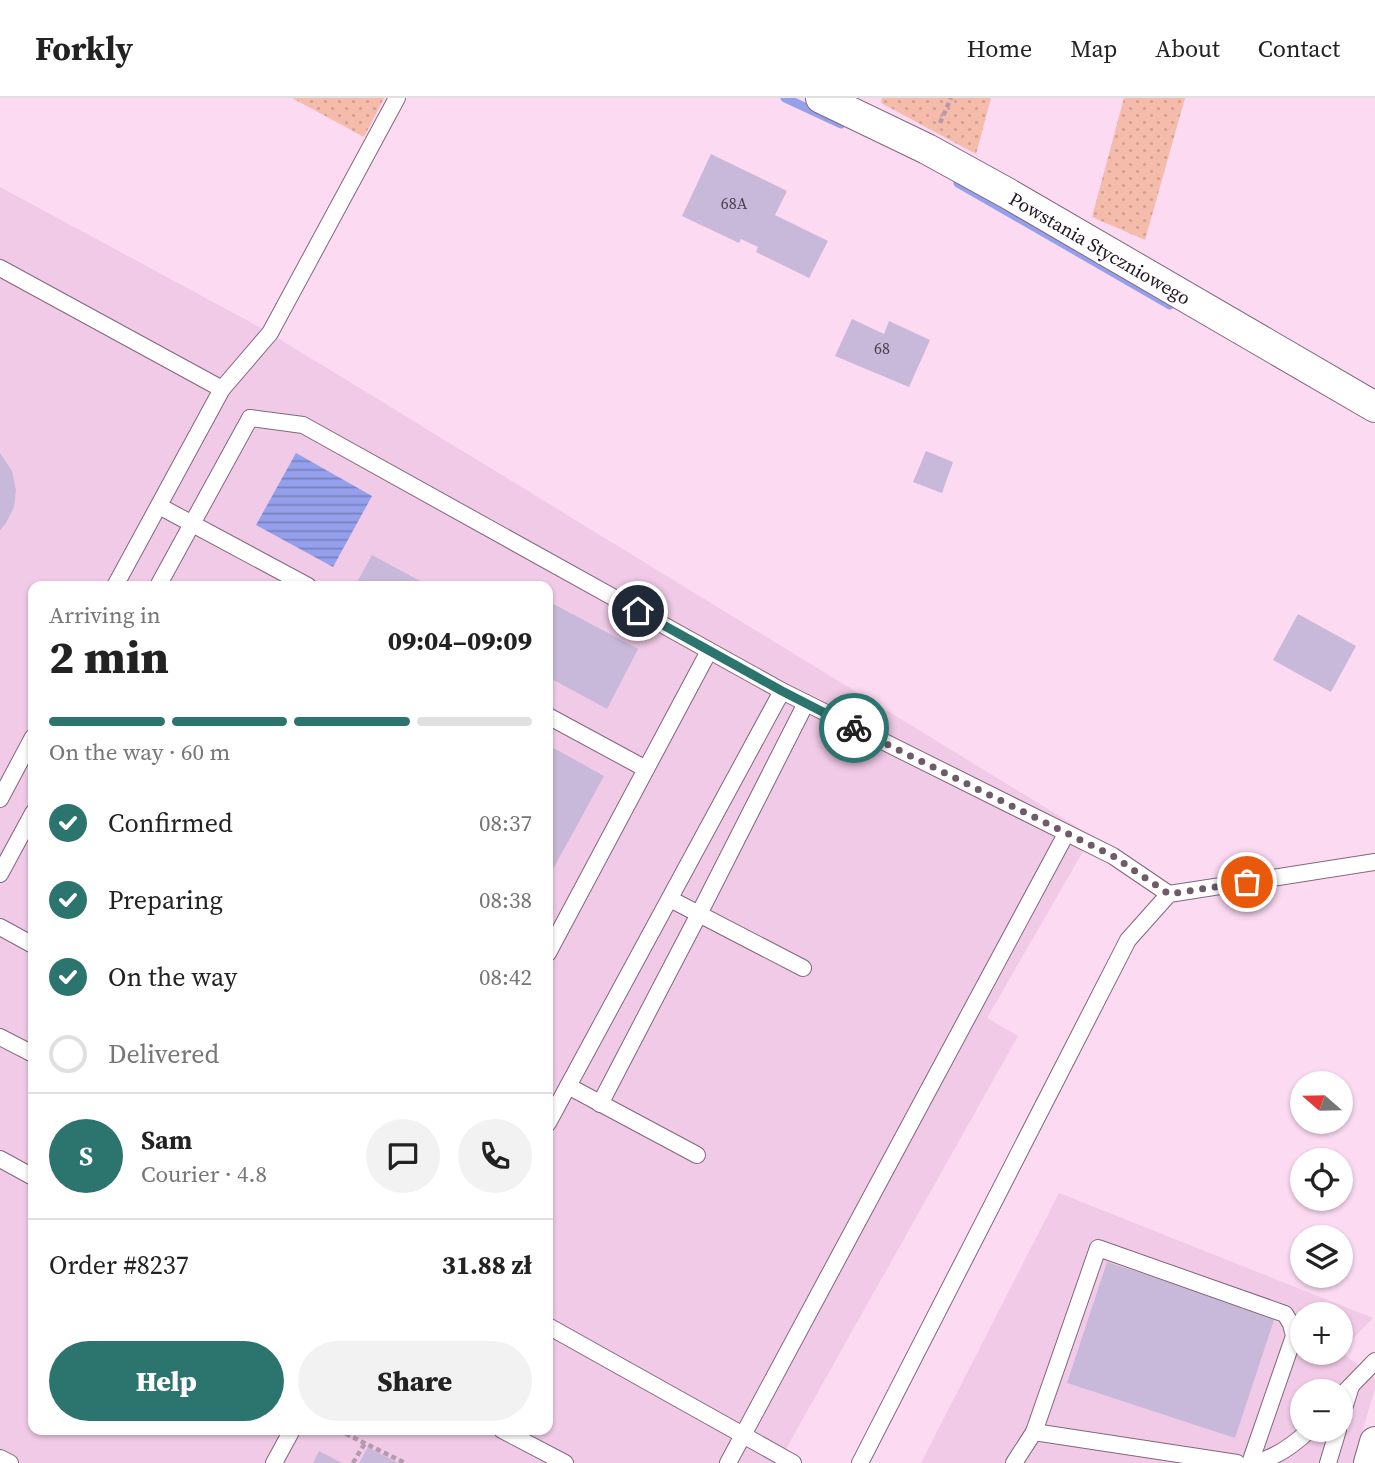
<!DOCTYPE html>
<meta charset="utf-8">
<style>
body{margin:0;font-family:"Source Serif 4",serif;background:#f2f2f2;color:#222;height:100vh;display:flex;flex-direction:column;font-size:26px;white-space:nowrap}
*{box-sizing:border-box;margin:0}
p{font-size:23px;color:#767676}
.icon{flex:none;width:38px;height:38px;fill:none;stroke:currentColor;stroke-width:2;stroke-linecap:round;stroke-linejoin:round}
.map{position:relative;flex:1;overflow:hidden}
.panel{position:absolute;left:28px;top:483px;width:525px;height:854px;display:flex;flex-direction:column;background:#fff;border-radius:14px;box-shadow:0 2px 5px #0004}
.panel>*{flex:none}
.needle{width:46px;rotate:290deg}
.fabs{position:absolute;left:1290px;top:973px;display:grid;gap:14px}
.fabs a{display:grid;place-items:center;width:63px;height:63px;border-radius:50%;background:#fff;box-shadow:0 2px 5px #0004;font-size:35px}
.pin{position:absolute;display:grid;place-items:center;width:60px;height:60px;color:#fff;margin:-30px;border:4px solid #fff;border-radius:50%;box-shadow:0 2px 7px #0007}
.courier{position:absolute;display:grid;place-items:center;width:70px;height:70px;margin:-35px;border:5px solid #2c746e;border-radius:50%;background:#fff;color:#222;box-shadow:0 2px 9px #0007}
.summary em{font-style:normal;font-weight:800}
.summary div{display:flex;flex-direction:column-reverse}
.summary{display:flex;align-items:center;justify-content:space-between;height:119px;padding:0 21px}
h1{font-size:46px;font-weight:800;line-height:52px}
.bar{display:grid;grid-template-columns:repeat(4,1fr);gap:10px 7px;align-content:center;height:84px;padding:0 21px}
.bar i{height:9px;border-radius:5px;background:#e0e0e0}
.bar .current{background:#2c746e}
.bar p{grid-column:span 4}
.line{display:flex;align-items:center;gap:18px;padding:0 21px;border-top:2px solid #e0e0e0}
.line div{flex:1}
.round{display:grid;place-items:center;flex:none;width:74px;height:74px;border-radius:37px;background:#f2f2f2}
ol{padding:0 21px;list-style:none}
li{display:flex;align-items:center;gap:21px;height:77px}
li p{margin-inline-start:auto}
li .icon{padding:7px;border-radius:50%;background:#2c746e;color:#fff;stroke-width:4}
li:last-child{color:#767676}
li i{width:38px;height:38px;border:4px solid #e0e0e0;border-radius:50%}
.button{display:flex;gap:14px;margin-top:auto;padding:14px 21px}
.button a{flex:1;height:80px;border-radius:42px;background:#2c746e;color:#fff;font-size:28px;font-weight:800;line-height:80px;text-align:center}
.button a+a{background:#f2f2f2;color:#222}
header{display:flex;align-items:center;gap:42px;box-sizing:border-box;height:98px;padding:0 35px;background:#fff;border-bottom:2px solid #e0e0e0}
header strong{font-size:33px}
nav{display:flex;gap:38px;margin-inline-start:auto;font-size:24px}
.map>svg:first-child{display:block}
</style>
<header>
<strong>Forkly</strong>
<nav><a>Home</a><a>Map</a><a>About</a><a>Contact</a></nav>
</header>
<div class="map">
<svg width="1375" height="1365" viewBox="0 0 1375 1365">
<defs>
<pattern id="green-dots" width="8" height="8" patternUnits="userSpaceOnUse" patternTransform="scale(1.75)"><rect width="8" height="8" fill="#f5bbab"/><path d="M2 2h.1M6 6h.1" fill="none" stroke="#d2a093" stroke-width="1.8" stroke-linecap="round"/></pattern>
<pattern id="water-rules" width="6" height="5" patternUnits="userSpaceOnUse" patternTransform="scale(1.75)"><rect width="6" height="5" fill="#94a0eb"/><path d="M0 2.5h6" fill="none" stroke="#7881be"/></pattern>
</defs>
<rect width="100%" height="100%" fill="#fbdaf2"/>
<g fill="#f1cae7" fill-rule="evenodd">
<path d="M0,89L263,231L1092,738L987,920L1018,938L778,1365H0ZM33,488H548V1332H33Z"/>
<path d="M1059,1095L1373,1220L1341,1253L1340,1216H1302V1255L1341,1254L1375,1280V1290L1353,1365H921ZM1302,1293H1340V1332H1302Z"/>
</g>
<g fill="url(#green-dots)">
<path d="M292,0H384L364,39Z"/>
<path d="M882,0H991L976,56L881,5Z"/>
<path d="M1124,0H1185L1145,142L1092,119Z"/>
</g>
<path fill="url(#water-rules)" d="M296,355L372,398L333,469L256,427Z"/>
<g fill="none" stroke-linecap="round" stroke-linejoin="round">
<g stroke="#94a0eb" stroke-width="9">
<path d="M785,0L841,26"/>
<path d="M958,85L1170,207"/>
</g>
</g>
<g fill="#c8b9da">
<path d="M711,56L787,93L775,117L828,143L809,180L756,154L758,149L741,141L739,145L682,118Z"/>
<path d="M852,221L884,236L889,223L930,242L909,289L835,258Z"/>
<path d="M926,353L953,364L942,395L913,384Z"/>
<path d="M0,355L12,373L16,392L14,409L6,425L0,432Z"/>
<path d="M372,457L422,484L420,488H355Z"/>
<path d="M548,503L638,551L607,611L548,579Z"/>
<path d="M1298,516L1356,548L1331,594L1273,562Z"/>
<path d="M548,647L604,678L552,773L548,771Z"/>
<path d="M1107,1164L1275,1219L1235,1340L1067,1285Z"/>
<path d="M368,1349L398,1365H359Z"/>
<path d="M319,1353L342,1365H313Z"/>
</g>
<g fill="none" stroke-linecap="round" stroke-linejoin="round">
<g stroke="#83667b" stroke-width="18">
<g id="lane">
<path d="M0,170L222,291"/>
<path d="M159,408L308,488"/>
<path d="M115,488L222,291L270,235L397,0"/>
<path d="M158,488L250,320L303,327L782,593L1113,758L1169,796"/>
<path d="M548,618L646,671"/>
<path d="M0,701L33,639"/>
<path d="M0,776L33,715"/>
<path d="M670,801L803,870"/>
<path d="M0,829L33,847"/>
<path d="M548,855L709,553"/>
<path d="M0,939L33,956"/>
<path d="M568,988L697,1057"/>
<path d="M600,1006L699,816L806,605"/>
<path d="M548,1025L782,593"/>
<path d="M0,1061L33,1079"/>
<path d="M548,1228L793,1365"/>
<path d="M1340,1299L1375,1263"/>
<path d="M1340,1323L1351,1288"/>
<path d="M502,1332L565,1365"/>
<path d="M1034,1334L1098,1150L1285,1216L1291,1226L1294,1238L1250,1365"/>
<path d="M0,1360L10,1365"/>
<path d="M274,1365L292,1332"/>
<path d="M728,1365L1066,736"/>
<path d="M860,1365L1128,842L1169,796L1375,764"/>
<path d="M1014,1365L1034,1334L1237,1365"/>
<path d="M1255,1365C1276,1359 1294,1347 1309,1332"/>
<path d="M1328,1365L1338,1332"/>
</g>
</g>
<g stroke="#83667b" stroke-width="32">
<g id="street">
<path d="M821,0L927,51L1007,95L1375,309"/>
<path d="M1369,1365L1375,1344"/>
</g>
</g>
<g stroke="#b49aad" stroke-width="4.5" stroke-dasharray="5 3.5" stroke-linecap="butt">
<path d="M940,25L951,0"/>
<path d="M338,1332L405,1365"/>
<path d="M353,1365L365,1345"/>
</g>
<use href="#lane" stroke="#fff" stroke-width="16"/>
<use href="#street" stroke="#fff" stroke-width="30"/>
</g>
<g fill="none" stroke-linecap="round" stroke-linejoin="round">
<path stroke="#6e5b6a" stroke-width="7" stroke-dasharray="0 12.6" d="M854,630L1113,758L1169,796L1247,784"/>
<path stroke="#2c746e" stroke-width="9" d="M638,513L782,593L854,630"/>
</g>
<g text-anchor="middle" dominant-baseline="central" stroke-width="5" stroke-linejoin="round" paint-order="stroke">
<g font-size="16" fill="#4c404e">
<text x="734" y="105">68A</text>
<text x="882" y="250">68</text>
</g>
<g font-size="19" fill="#221720" stroke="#fff">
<text transform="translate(1100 150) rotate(30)">Powstania Styczniowego</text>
</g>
</g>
</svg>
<div class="fabs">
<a><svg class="needle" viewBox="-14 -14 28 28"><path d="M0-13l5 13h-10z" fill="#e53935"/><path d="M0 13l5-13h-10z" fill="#767676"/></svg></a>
<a><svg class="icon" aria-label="locate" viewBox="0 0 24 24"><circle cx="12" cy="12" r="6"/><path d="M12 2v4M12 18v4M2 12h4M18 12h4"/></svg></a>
<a><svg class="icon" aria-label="layers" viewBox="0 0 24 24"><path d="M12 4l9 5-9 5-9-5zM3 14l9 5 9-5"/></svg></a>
<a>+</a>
<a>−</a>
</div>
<div class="pin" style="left:1247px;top:784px;background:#ea580c"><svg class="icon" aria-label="bag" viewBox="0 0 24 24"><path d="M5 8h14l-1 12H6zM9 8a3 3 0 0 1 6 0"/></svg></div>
<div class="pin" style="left:638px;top:513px;background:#1f2937"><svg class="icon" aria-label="home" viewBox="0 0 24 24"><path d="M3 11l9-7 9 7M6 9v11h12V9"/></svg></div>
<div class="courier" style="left:854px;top:630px"><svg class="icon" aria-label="bike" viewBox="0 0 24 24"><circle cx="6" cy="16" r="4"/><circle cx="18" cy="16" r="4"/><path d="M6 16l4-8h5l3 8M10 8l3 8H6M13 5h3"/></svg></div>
<section class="panel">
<div class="summary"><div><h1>2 min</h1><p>Arriving in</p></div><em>09:04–09:09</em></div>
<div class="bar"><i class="current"></i><i class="current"></i><i class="current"></i><i></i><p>On the way · 60 m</p></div>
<ol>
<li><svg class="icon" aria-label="check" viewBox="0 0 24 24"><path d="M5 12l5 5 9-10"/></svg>Confirmed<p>08:37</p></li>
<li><svg class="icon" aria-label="check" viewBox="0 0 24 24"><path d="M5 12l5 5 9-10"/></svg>Preparing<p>08:38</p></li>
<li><svg class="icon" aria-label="check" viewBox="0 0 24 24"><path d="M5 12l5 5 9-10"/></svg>On the way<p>08:42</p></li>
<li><i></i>Delivered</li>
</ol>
<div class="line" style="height:126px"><b class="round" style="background:#2c746e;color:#fff">S</b><div><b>Sam</b><p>Courier · 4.8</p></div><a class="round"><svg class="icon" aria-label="chat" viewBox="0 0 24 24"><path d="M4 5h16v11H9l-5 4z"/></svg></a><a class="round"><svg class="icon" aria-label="phone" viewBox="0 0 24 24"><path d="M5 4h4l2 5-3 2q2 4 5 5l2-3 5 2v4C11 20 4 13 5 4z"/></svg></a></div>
<div class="line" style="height:91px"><div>Order #8237</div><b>31.88 zł</b></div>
<div class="button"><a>Help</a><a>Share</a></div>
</section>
</div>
